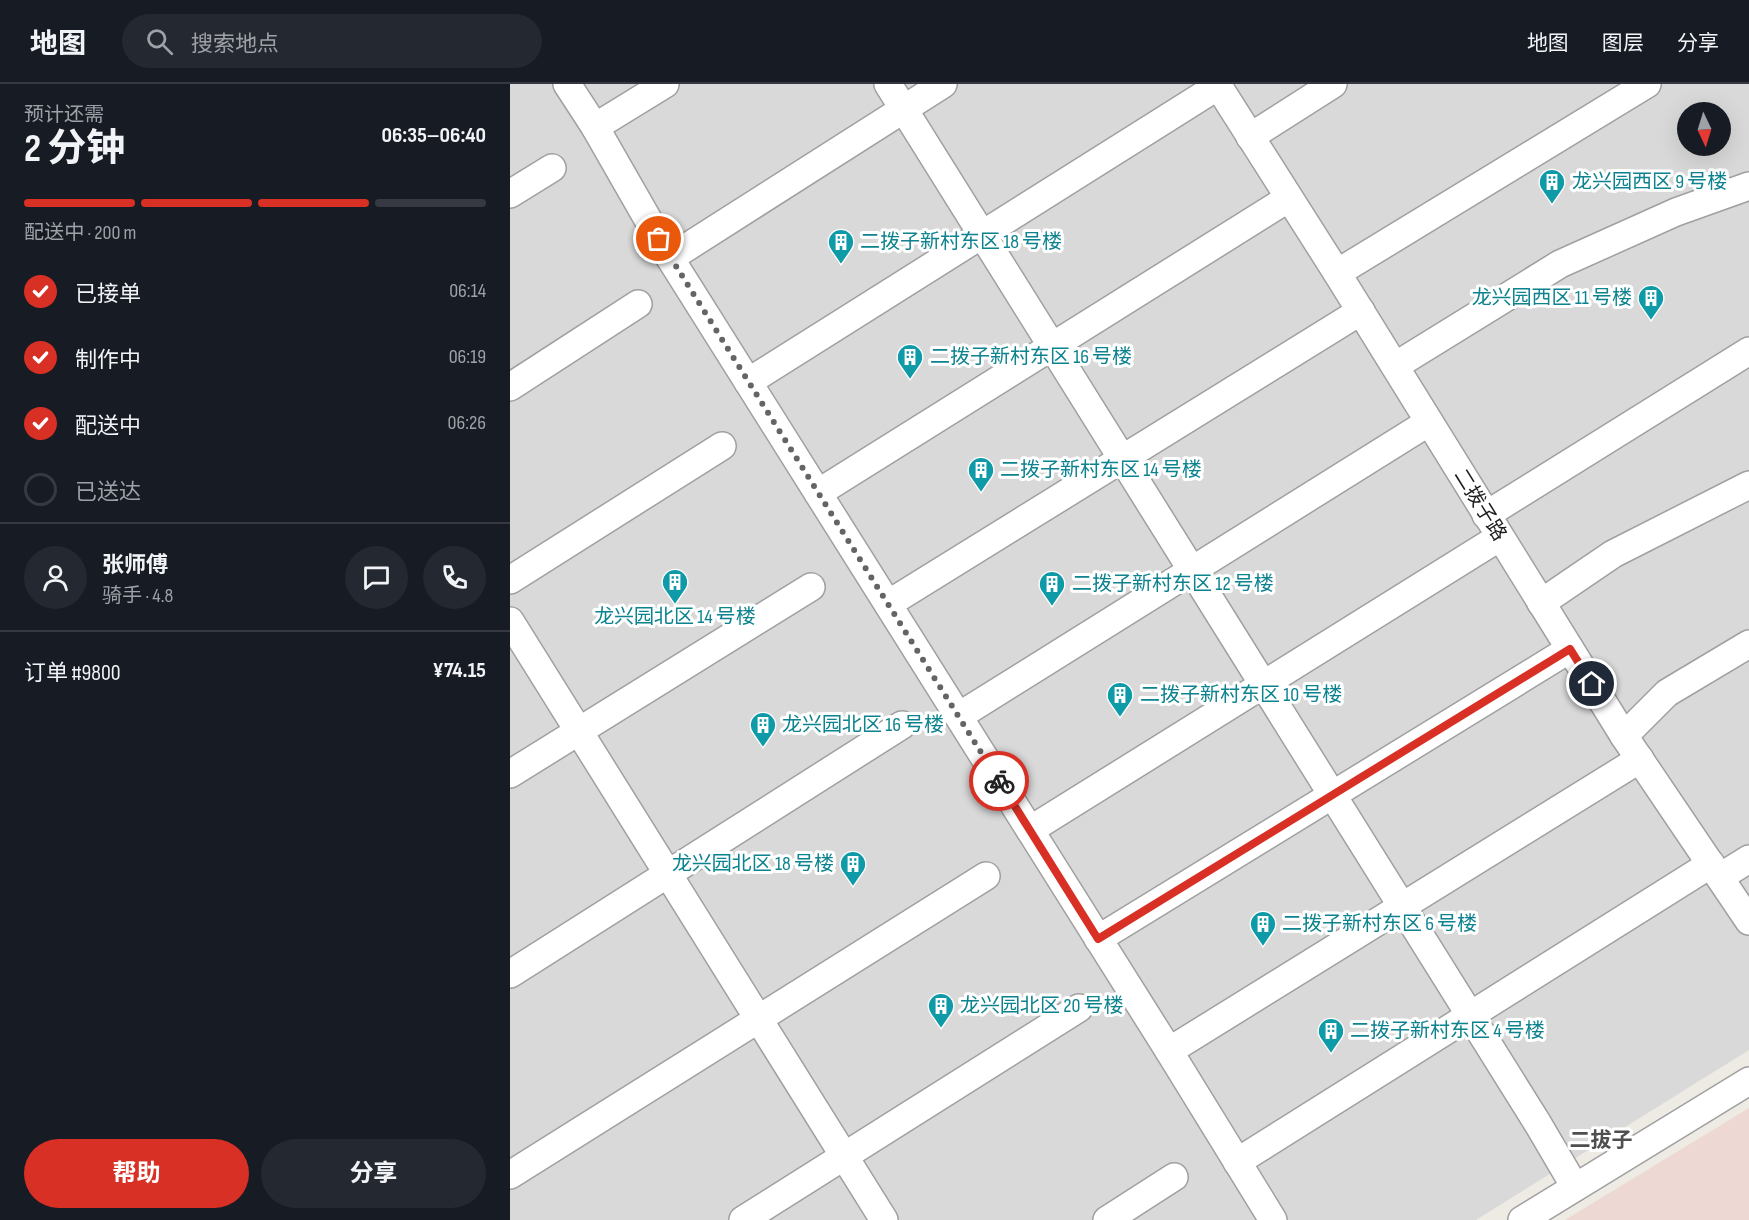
<!DOCTYPE html>
<html lang="zh">
<meta charset="utf-8">
<style>
body{margin:0;font-family:"Sofia Sans Condensed","Noto Sans SC",sans-serif;background:#242831;color:#f1f3f6;height:100vh;display:flex;flex-direction:column;font-size:22px;white-space:nowrap}
*{box-sizing:border-box;margin:0}
p{font-size:20px;color:#9ea1a6}
.icon{flex:none;width:33px;height:33px;fill:none;stroke:currentColor;stroke-width:2;stroke-linecap:round;stroke-linejoin:round}
.map{position:relative;flex:1;overflow:hidden}
.drawer{display:flex;flex-direction:column;background:#171b24;width:510px}
.drawer>*{flex:none}
.needle{width:39px;rotate:176deg}
.fabs{position:absolute;left:1167px;top:18px;display:grid;gap:12px}
.fabs a{display:grid;place-items:center;width:54px;height:54px;border-radius:50%;background:#171b24;box-shadow:0 6px 24px #0002;font-size:30px}
.pin{position:absolute;display:grid;place-items:center;width:51px;height:51px;color:#fff;margin:-26px;border:3px solid #fff;border-radius:50%;box-shadow:0 2px 6px #0007}
.courier{position:absolute;display:grid;place-items:center;width:60px;height:60px;margin:-30px;border:4px solid #d93025;border-radius:50%;background:#fff;color:#222;box-shadow:0 2px 8px #0007}
.overview em{font-style:normal;font-weight:700}
.overview div{display:flex;flex-direction:column-reverse}
.overview{display:flex;align-items:center;justify-content:space-between;height:102px;padding:0 24px}
h1{font-size:39px;font-weight:700;line-height:45px}
.bar{display:grid;grid-template-columns:repeat(4,1fr);gap:9px 6px;align-content:center;height:72px;padding:0 24px}
.bar i{height:8px;border-radius:4px;background:#363941}
.bar .selected{background:#d93025}
.bar p{grid-column:span 4}
.line{display:flex;align-items:center;gap:15px;padding:0 24px;border-top:2px solid #363941}
.line div{flex:1}
.round{display:grid;place-items:center;flex:none;width:63px;height:63px;border-radius:32px;background:#242831}
ol{padding:0 24px;list-style:none}
li{display:flex;align-items:center;gap:18px;height:66px}
li p{margin-inline-start:auto}
li .icon{padding:6px;border-radius:50%;background:#d93025;color:#fff;stroke-width:4}
li:last-child{color:#9ea1a6}
li i{width:33px;height:33px;border:3px solid #363941;border-radius:50%}
.primary-button{display:flex;gap:12px;margin-top:auto;padding:12px 24px}
.primary-button a{flex:1;height:69px;border-radius:36px;background:#d93025;color:#fff;font-size:24px;font-weight:700;line-height:69px;text-align:center}
.primary-button a+a{background:#242831;color:#f1f3f6}
header{display:flex;align-items:center;gap:36px;box-sizing:border-box;height:84px;padding:0 30px;background:#171b24;border-bottom:2px solid #363941}
header strong{font-size:28px}
nav{display:flex;gap:33px;margin-inline-start:auto;font-size:21px}
.search{width:420px;height:54px;background:#242831;display:flex;align-items:center;gap:15px;box-sizing:border-box;padding:0 21px;border-radius:33px;color:#9ea1a6;font-size:22px}
main{display:flex;flex:1;min-height:0}
.map>svg:first-child{display:block}
</style>
<header>
<strong>地图</strong>
<div class="search"><svg class="icon" aria-label="search" viewBox="0 0 24 24"><circle cx="10" cy="10" r="6"/><path d="M15 15l6 6"/></svg>搜索地点</div>
<nav><a>地图</a><a>图层</a><a>分享</a></nav>
</header>
<main>
<section class="drawer">
<div class="overview"><div><h1>2 分钟</h1><p>预计还需</p></div><em>06:35–06:40</em></div>
<div class="bar"><i class="selected"></i><i class="selected"></i><i class="selected"></i><i></i><p>配送中 · 200 m</p></div>
<ol>
<li><svg class="icon" aria-label="check" viewBox="0 0 24 24"><path d="M5 12l5 5 9-10"/></svg>已接单<p>06:14</p></li>
<li><svg class="icon" aria-label="check" viewBox="0 0 24 24"><path d="M5 12l5 5 9-10"/></svg>制作中<p>06:19</p></li>
<li><svg class="icon" aria-label="check" viewBox="0 0 24 24"><path d="M5 12l5 5 9-10"/></svg>配送中<p>06:26</p></li>
<li><i></i>已送达</li>
</ol>
<div class="line" style="height:108px"><a class="round"><svg class="icon" aria-label="person" viewBox="0 0 24 24"><circle cx="12" cy="8" r="4"/><path d="M4 21q1-7 8-7t8 7"/></svg></a><div><b>张师傅</b><p>骑手 · 4.8</p></div><a class="round"><svg class="icon" aria-label="chat" viewBox="0 0 24 24"><path d="M4 5h16v11H9l-5 4z"/></svg></a><a class="round"><svg class="icon" aria-label="phone" viewBox="0 0 24 24"><path d="M5 4h4l2 5-3 2q2 4 5 5l2-3 5 2v4C11 20 4 13 5 4z"/></svg></a></div>
<div class="line" style="height:78px"><div>订单 #9800</div><b>¥74.15</b></div>
<div class="primary-button"><a>帮助</a><a>分享</a></div>
</section>
<div class="map">
<svg width="1239" height="1136" viewBox="0 0 1239 1136">
<rect width="100%" height="100%" fill="#edebe3"/>
<path fill="#dad9d9" fill-rule="evenodd" d="M0,0H1239V966L966,1136H0ZM1178,28H1210V62H1178Z"/>
<path fill="#edd8d3" d="M1239,1024V1136H1055Z"/>
<g fill="none" stroke-linecap="round" stroke-linejoin="round">
<g stroke="#a0a0a0" stroke-width="30">
<g id="minor">
<path d="M57,0L85,43L160,174L659,967L763,1136"/>
<path d="M378,0L1028,1040L1065,1103"/>
<path d="M707,0L827,189L1114,652L1239,837"/>
<path d="M85,43L155,0"/>
<path d="M740,53L823,0"/>
<path d="M0,110L42,84"/>
<path d="M160,174L433,0"/>
<path d="M827,189L1137,0"/>
<path d="M885,282L1050,180L1166,128L1239,102"/>
<path d="M238,298L708,2"/>
<path d="M0,303L128,220"/>
<path d="M308,409L779,114"/>
<path d="M976,431L1239,267"/>
<path d="M0,496L212,362"/>
<path d="M1031,519L1103,470L1239,401"/>
<path d="M378,520L851,227"/>
<path d="M0,537L374,1136"/>
<path d="M449,632L919,338"/>
<path d="M1114,652L1157,609L1239,560"/>
<path d="M0,690L301,503"/>
<path d="M520,746L990,453"/>
<path d="M1210,793L1239,775"/>
<path d="M588,855L1060,565"/>
<path d="M0,890L392,641"/>
<path d="M659,967L1130,675"/>
<path d="M727,1078L1201,780"/>
<path d="M0,1091L476,792"/>
<path d="M233,1136L569,924"/>
<path d="M597,1136L664,1093"/>
<path d="M1012,1136L1239,997"/>
</g>
</g>
<use href="#minor" stroke="#fff" stroke-width="27"/>
</g>
<g fill="none" stroke-linecap="round" stroke-linejoin="round">
<path stroke="#656462" stroke-width="6" stroke-dasharray="0 10.8" d="M149,155L489,697"/>
<path stroke="#d93025" stroke-width="8" d="M489,697L588,855L1060,565L1082,600"/>
</g>
<defs>
<g id="building-pin" transform="scale(1.35)"><path d="M0 17L-7.5 6A9.5 9.5 0 1 1 7.5 6Z" fill="#0f9aa8" stroke="#fff"/><path d="M-4-6H4V6H1V3H-1V6H-4ZM-2.5-4.3h1.7v1.8h-1.7ZM.8-4.3h1.7v1.8H.8ZM-2.5-1h1.7V.8h-1.7ZM.8-1h1.7V.8H.8Z" fill="#fff"/></g>
</defs>
<g fill-rule="evenodd">
<use href="#building-pin" x="1042" y="98"/>
<use href="#building-pin" x="331" y="158"/>
<use href="#building-pin" x="1141" y="214"/>
<use href="#building-pin" x="400" y="273"/>
<use href="#building-pin" x="471" y="386"/>
<use href="#building-pin" x="165" y="498"/>
<use href="#building-pin" x="542" y="500"/>
<use href="#building-pin" x="610" y="611"/>
<use href="#building-pin" x="253" y="641"/>
<use href="#building-pin" x="343" y="780"/>
<use href="#building-pin" x="753" y="840"/>
<use href="#building-pin" x="431" y="922"/>
<use href="#building-pin" x="821" y="947"/>
</g>
<g text-anchor="middle" dominant-baseline="central" stroke-width="6" stroke-linejoin="round" paint-order="stroke">
<g font-size="20" fill="#0d838f" stroke="#fff" text-anchor="start">
<text x="1062" y="98">龙兴园西区 9 号楼</text>
<text x="350" y="158">二拨子新村东区 18 号楼</text>
<text x="1122" y="214" text-anchor="end">龙兴园西区 11 号楼</text>
<text x="420" y="273">二拨子新村东区 16 号楼</text>
<text x="490" y="386">二拨子新村东区 14 号楼</text>
<text x="562" y="500">二拨子新村东区 12 号楼</text>
<text x="165" y="533" text-anchor="middle">龙兴园北区 14 号楼</text>
<text x="630" y="611">二拨子新村东区 10 号楼</text>
<text x="272" y="641">龙兴园北区 16 号楼</text>
<text x="324" y="780" text-anchor="end">龙兴园北区 18 号楼</text>
<text x="772" y="840">二拨子新村东区 6 号楼</text>
<text x="450" y="922">龙兴园北区 20 号楼</text>
<text x="840" y="947">二拨子新村东区 4 号楼</text>
</g>
<g font-size="20" fill="#1c1c1c" stroke="#fff">
<text transform="translate(970 421) rotate(58)">二拨子路</text>
</g>
<g font-size="21" font-weight="bold" fill="#4f4f4f" stroke="#fff">
<text x="1091" y="1056">二拔子</text>
</g>
</g>
</svg>
<div class="fabs">
<a><svg class="needle" viewBox="-14 -14 28 28"><path d="M0-13l5 13h-10z" fill="#e53935"/><path d="M0 13l5-13h-10z" fill="#9ea1a6"/></svg></a>
</div>
<div class="pin" style="left:149px;top:155px;background:#ea580c"><svg class="icon" aria-label="bag" viewBox="0 0 24 24"><path d="M5 8h14l-1 12H6zM9 8a3 3 0 0 1 6 0"/></svg></div>
<div class="pin" style="left:1082px;top:600px;background:#1f2937"><svg class="icon" aria-label="home" viewBox="0 0 24 24"><path d="M3 11l9-7 9 7M6 9v11h12V9"/></svg></div>
<div class="courier" style="left:489px;top:697px"><svg class="icon" aria-label="bike" viewBox="0 0 24 24"><circle cx="6" cy="16" r="4"/><circle cx="18" cy="16" r="4"/><path d="M6 16l4-8h5l3 8M10 8l3 8H6M13 5h3"/></svg></div>
</div>
</main>
